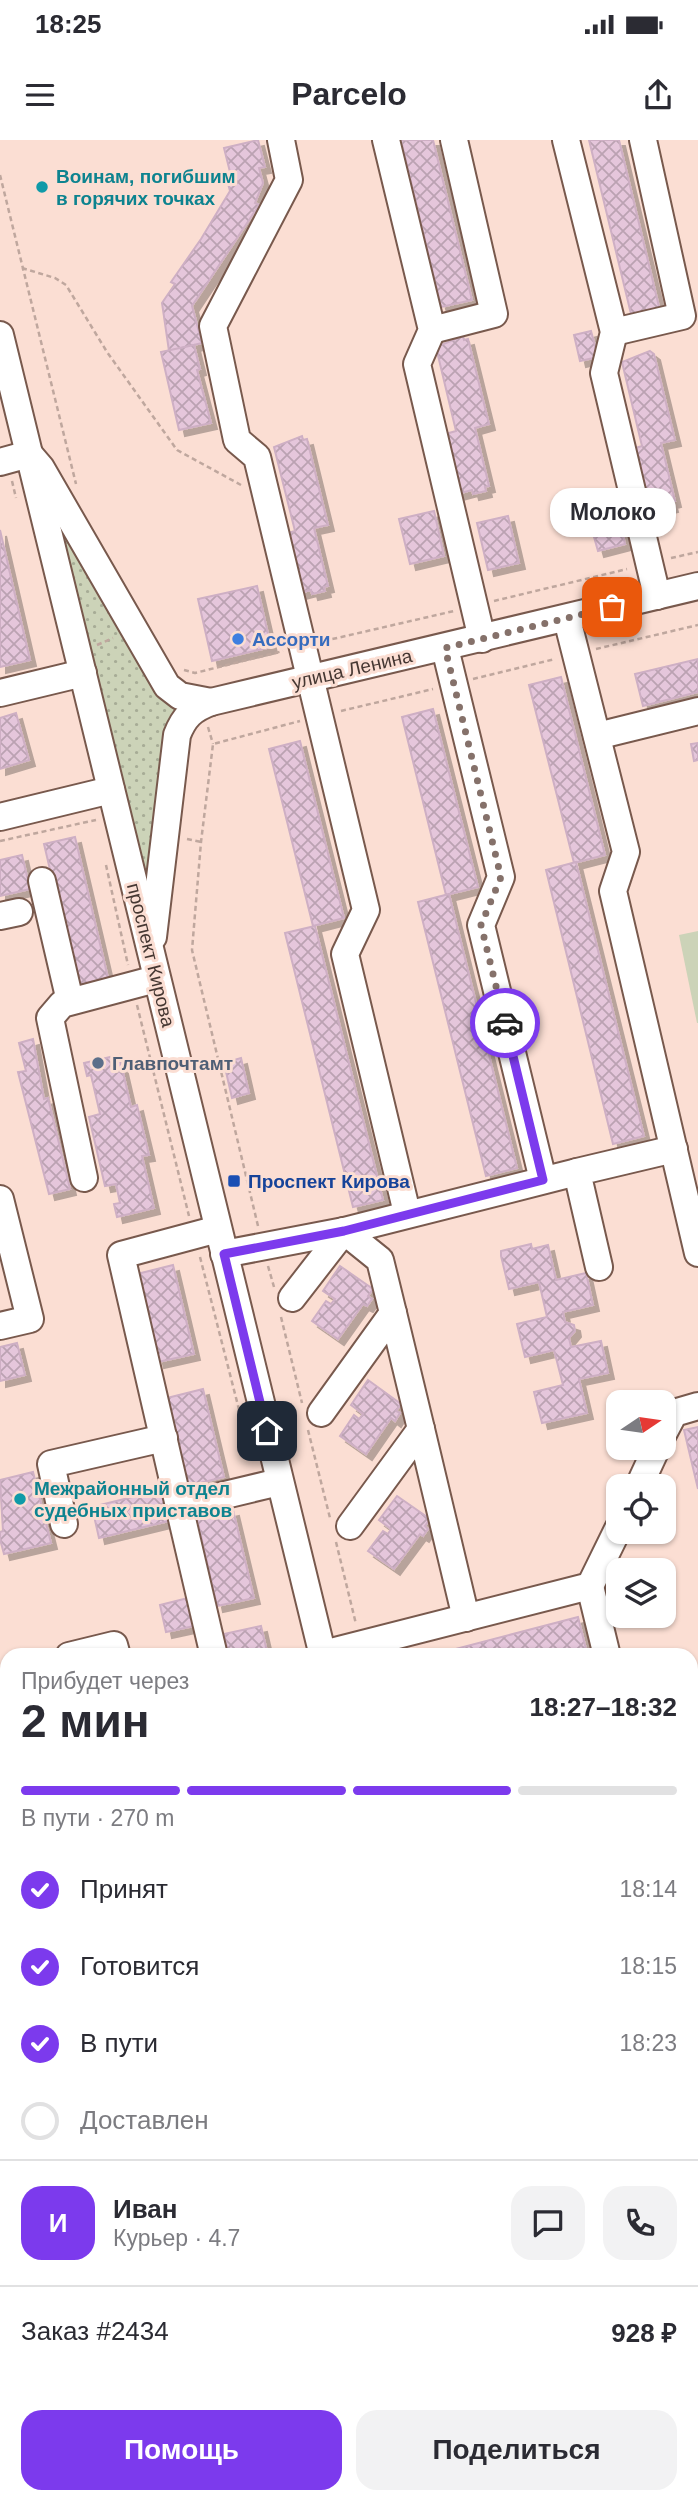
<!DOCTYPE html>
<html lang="ru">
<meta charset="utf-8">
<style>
body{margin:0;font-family:Arial,sans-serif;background:#f2f2f3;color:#2b2b33;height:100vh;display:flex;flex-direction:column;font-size:26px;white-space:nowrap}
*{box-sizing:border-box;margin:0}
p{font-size:23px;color:#7c7c81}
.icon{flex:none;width:38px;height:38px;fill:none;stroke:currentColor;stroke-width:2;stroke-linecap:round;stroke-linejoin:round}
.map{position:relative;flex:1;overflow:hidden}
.side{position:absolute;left:0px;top:1508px;width:698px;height:856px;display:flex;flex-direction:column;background:#fff;border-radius:21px 21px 0 0;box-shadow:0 2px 5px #0004}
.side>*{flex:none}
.needle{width:46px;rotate:77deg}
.tools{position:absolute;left:606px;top:1250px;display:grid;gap:14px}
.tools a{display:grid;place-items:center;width:70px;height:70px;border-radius:14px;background:#fff;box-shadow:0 2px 5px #0004;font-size:35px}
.pin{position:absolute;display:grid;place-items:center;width:60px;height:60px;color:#fff;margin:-30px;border-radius:14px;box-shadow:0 4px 10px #0006}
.courier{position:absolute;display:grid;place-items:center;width:70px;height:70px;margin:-35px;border:5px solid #7c3aed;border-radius:50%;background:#fff;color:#222;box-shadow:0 2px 9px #0007}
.bubble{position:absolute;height:49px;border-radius:21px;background:#fff;box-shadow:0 2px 5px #0004;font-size:23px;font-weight:800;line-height:49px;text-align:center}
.headline em{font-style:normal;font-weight:800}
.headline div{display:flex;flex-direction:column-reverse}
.headline{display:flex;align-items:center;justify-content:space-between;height:119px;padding:0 21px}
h1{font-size:46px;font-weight:800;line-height:52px}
.bar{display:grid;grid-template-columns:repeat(4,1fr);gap:10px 7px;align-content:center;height:84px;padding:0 21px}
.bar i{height:9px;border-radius:5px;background:#e1e1e2}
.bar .active{background:#7c3aed}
.bar p{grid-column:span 4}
.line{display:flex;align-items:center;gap:18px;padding:0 21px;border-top:2px solid #e1e1e2}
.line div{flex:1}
.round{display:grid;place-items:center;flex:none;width:74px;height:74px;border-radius:21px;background:#f2f2f3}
ol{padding:0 21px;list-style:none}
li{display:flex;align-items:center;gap:21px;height:77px}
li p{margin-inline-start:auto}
li .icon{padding:7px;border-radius:50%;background:#7c3aed;color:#fff;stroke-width:4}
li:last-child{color:#7c7c81}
li i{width:38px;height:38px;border:4px solid #e1e1e2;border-radius:50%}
.button{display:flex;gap:14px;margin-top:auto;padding:14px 21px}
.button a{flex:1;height:80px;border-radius:21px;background:#7c3aed;color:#fff;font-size:28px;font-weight:800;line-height:80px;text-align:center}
.button a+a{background:#f2f2f3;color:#2b2b33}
.status{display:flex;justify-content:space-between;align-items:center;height:49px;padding:0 35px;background:#fff;direction:ltr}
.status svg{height:19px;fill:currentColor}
header{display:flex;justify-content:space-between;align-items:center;height:91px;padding:0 21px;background:#fff;font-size:32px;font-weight:800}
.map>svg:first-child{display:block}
</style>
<div class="status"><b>18:25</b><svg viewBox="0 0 49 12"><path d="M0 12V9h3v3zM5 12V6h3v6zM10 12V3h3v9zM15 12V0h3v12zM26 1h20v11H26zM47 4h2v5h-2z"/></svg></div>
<header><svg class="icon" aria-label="menu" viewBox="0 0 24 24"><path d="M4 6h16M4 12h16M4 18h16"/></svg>Parcelo<svg class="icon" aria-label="share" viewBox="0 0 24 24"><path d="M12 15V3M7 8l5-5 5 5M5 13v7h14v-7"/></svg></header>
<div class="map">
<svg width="698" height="2363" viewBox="0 0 698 2363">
<defs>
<pattern id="grass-dots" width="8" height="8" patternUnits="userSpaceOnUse" patternTransform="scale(1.75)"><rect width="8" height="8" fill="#ccd3b8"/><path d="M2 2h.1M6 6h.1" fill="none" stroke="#a7ac96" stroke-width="1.8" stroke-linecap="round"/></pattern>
<pattern id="building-cross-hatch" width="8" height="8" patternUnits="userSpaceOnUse" patternTransform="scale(1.75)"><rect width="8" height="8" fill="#e5c6db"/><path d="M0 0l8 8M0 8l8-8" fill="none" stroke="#bba2b2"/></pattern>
<filter id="shadow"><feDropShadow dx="6" dy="6" stdDeviation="0" flood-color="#0004"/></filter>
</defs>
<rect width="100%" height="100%" fill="#fbded3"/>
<g fill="#e9d3c6">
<path d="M698,1759V2042L691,2044V1761Z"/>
<path d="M56,2357H244L221,2363H58Z"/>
</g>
<path fill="url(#grass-dots)" d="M41,328L185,576L151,817Z"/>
<g fill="#ccd3b8">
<path d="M698,791V883H697L679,795Z"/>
<path d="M698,1920V2010L691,2008V1923Z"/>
</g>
<g fill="url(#building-cross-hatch)" stroke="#ceafc4" stroke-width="2" filter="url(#shadow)">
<path d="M258,0L265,27L259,28L263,43L255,63L259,65L192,166L202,203L169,211L162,163L175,144L171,142L201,99L230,51L225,32H230L224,8Z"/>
<path d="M401,0H433L472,160L441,167Z"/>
<path d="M589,0H619L660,171L632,178Z"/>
<path d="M591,191L598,217L580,221L574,195Z"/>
<path d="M463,196L464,200L468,199L489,284L475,288L489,346L485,347L486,351L473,354L472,350L457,354L442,295L456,291L436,207Z"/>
<path d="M194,205L200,229L197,230L211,283L179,290L161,212Z"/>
<path d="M650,211L654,214L675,300L661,303L675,361L671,362L672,366L660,369L659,365L643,369L629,310L642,306L622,222Z"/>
<path d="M302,296L303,300L307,299L328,385L314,388L328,446L324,447L325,451L312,454L311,450L296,454L281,395L295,391L274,307Z"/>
<path d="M434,371L444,416L410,424L399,379Z"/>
<path d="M508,376L519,423L488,430L477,383Z"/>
<path d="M0,390L30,520L0,527Z"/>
<path d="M622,390L625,404L598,411L594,397Z"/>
<path d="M257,446L271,507L212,521L198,459Z"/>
<path d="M698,519V552L643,566L635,534Z"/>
<path d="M561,537L605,715L574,723L529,545Z"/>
<path d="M433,569L478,747L446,755L402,577Z"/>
<path d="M16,573L29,620L0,629V578Z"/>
<path d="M300,601L344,778L313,786L269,609Z"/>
<path d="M698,603V620L694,621L691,604Z"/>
<path d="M75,697L108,838L77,845L44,704Z"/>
<path d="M22,715L30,749L0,756V720Z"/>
<path d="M576,722L644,996L613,1004L546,730Z"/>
<path d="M449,754L517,1028L486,1036L418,762Z"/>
<path d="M315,786L383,1060L353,1067L285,793Z"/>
<path d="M33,899L44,959L48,958L70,1049L49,1054L18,932L26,931L19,903Z"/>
<path d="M119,915L131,967L137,965L149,1015L142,1016L154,1068L117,1077L114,1064L120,1063L116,1044L105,1046L89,977L100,974L91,935L87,936L84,923Z"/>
<path d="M241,918L249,953L232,958L224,923Z"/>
<path d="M531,1104L532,1109L548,1105L556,1140L586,1133L593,1165L563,1172L565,1182L574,1185L575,1191L569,1198L571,1207L601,1201L608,1233L579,1239L587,1273L542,1283L534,1252L563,1245L554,1210L525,1217L517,1184L547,1177L539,1142L509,1149L501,1116V1111Z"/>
<path d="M173,1125L194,1214L158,1222L137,1134Z"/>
<path d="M340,1126L373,1149L368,1156L372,1159L367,1166L363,1164L338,1199L312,1181L326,1161L331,1164L335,1159L323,1151Z"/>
<path d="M17,1203L25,1235L0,1241V1207Z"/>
<path d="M368,1240L401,1264L396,1271L400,1273L395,1281L391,1278L366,1314L340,1296L354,1275L359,1279L363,1274L351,1265Z"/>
<path d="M203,1249L224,1337L188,1346L167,1258Z"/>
<path d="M698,1287V1349L684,1290Z"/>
<path d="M33,1332L51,1403L4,1414L0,1399V1392L3,1391L0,1340Z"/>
<path d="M165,1349L173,1380L99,1398L92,1367Z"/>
<path d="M397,1356L430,1379L425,1386L428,1389L423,1396L420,1394L394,1429L368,1411L383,1391L388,1394L391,1389L379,1380Z"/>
<path d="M233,1370L254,1458L217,1466L197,1378Z"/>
<path d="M188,1458L194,1486L166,1492L160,1465Z"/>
<path d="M578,1477L586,1509L561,1516H429Z"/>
<path d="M261,1486L268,1516H229L224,1494Z"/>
<path d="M7,1695V1728L0,1730V1696Z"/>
<path d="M698,1716V1749L691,1751V1718Z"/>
<path d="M698,2051L696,2069L697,2139L691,2115V2053Z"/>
<path d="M0,2052L5,2071L0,2072Z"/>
<path d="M7,2121V2208L5,2209L0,2189V2123Z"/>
<path d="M698,2165V2190L691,2192V2167Z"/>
<path d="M698,2220V2266L691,2268V2222Z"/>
<path d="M81,2357H180L181,2361L90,2363V2360L82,2362Z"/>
<path d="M388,2357H457L459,2363H372Z"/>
</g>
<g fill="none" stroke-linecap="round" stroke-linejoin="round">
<g stroke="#78594d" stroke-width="30">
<g id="minor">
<path d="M281,0L289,40L213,186L237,300L257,317L366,770L345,814L407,1073"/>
<path d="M386,0L432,190L417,224L482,499"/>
<path d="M566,0L614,192L604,233L657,456"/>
<path d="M432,190L494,174L454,0"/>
<path d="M614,192L682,176L643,0"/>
<path d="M0,195L323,1516"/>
<path d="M0,322L29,314L41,328L167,546L180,556L211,562"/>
<path d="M567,479L626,712L613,751L698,1113"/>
<path d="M445,508L501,737L481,785L543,1040"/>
<path d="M0,553L83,533"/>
<path d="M597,596L698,571"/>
<path d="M0,677L111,650"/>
<path d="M42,741L70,861"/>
<path d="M0,776L19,772"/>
<path d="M153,797L177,595C184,577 192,569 211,562L698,446"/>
<path d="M84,1038L50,878L62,864L156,839"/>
<path d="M0,1059L30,1179L0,1186"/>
<path d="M218,1089L121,1115L179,1366L279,1342"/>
<path d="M224,1114L344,1091L577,1032"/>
<path d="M599,1127L577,1032L674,1009"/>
<path d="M292,1158L344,1091L380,1120L393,1173L321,1273"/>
<path d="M421,1289L466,1478"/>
<path d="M663,1294L674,1273L698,1266"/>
<path d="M639,1346L657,1307"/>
<path d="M179,1366L214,1516"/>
<path d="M64,1384L51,1324L164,1298"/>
<path d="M350,1386L421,1289L393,1173"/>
<path d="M590,1446L607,1516"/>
<path d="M323,1514L590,1446L618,1389"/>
<path d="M69,1516L114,1505L117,1516"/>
<path d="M0,1562L7,1546"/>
<path d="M0,1656L7,1654"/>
<path d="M691,1694L698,1692"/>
<path d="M0,1747L7,1745"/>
<path d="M0,1832L7,1830"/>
<path d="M7,1995L3,1996L7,2013"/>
<path d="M0,2098L7,2097"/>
<path d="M691,2352L698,2350"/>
<path d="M346,2357L348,2363"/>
<path d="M529,2357L531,2363"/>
<path d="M281,2363L306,2357"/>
<path d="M644,2363L668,2357"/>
</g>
</g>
<g stroke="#bfa79e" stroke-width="2.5" stroke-dasharray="5 3.5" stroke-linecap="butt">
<path d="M0,35L76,344"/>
<path d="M22,128L55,138L66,145L107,212L177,310L241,345"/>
<path d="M12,341L16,358"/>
<path d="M671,418L698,412"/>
<path d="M494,461L627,429"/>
<path d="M324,501L454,471"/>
<path d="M97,505L113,498"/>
<path d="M596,509L698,485"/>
<path d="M184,530L195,533L283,511"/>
<path d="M473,539L555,519"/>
<path d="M341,571L433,549"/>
<path d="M208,587L213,604"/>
<path d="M187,699L201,702"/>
<path d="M0,701L96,680"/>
<path d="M106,725L128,825"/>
<path d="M137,865L189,1076"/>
<path d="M258,1086L192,810L201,702L213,604L300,581"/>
<path d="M200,1117L245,1293"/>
<path d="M268,1126L274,1147"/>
<path d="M281,1177L302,1263"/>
<path d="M308,1290L330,1378"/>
<path d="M336,1402L356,1484"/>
<path d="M0,2239L7,2268"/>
<path d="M0,2303L7,2301"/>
<path d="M691,2304L698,2302"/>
<path d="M28,2357L29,2363"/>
<path d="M497,2363L498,2357"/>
</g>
<use href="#minor" stroke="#fff" stroke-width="26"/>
</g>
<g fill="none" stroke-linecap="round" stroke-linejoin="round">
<path stroke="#85716a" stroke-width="7" stroke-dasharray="0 12.6" d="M505,883L481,785L501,737L445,508L612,467"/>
<path stroke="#7c3aed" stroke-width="9" d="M267,1291L224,1114L344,1091L543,1040L505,883"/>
</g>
<g fill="#0f9aa8" stroke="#fbded3" stroke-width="2.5">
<circle cx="42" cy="47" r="7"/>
<circle cx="20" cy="1359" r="7"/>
</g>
<circle fill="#3f7fe0" stroke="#fbded3" stroke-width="2.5" cx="238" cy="499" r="7"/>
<circle fill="#5c6f8a" stroke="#fbded3" stroke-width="2.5" cx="98" cy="923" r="7"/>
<rect fill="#1a4fb4" stroke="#fbded3" stroke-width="2.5" x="227" y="1034" width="14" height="14" rx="3.5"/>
<g text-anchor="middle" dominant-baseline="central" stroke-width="6" stroke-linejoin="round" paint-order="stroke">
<g font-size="19" font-weight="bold" fill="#0d838f" stroke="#fbded3" text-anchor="start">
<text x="56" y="36">Воинам, погибшим<tspan x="56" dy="22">в горячих точках</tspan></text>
<text x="34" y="1348">Межрайонный отдел<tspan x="34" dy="22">судебных приставов</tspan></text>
</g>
<g font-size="19" font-weight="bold" fill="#366cbe" stroke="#fbded3" text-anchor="start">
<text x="252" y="499">Ассорти</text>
</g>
<g font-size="19" fill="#453732" stroke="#fbded3">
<text transform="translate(352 529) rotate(-13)">улица Ленина</text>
<text transform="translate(151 815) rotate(76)">проспект Кирова</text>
</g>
<g font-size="19" font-weight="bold" fill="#4e5e75" stroke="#fbded3" text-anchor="start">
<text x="112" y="923">Главпочтамт</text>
</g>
<g font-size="19" font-weight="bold" fill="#164399" stroke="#fbded3" text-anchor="start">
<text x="248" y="1041">Проспект Кирова</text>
</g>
</g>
</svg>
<div class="tools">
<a><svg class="needle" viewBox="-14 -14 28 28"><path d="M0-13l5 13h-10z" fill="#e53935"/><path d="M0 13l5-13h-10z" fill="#7c7c81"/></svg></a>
<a><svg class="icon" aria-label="locate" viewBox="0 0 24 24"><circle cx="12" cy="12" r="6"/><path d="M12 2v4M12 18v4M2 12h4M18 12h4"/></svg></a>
<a><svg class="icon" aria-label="layers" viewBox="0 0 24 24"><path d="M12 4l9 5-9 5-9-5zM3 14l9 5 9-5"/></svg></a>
</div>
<div class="pin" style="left:612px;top:467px;background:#ea580c"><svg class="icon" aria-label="bag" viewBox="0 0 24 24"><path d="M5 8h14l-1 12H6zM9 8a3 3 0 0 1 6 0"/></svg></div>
<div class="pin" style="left:267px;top:1291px;background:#1f2937"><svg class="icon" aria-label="home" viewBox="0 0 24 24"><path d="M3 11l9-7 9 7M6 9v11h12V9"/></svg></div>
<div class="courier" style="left:505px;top:883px"><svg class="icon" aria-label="car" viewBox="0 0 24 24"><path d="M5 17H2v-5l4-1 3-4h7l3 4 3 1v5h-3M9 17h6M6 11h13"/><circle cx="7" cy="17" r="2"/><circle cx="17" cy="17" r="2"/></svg></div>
<div class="bubble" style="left:550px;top:348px;width:126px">Молоко</div>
<section class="side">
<div class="headline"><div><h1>2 мин</h1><p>Прибудет через</p></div><em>18:27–18:32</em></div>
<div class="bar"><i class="active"></i><i class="active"></i><i class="active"></i><i></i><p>В пути · 270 m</p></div>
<ol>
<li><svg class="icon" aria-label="check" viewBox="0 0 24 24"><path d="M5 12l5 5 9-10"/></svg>Принят<p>18:14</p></li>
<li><svg class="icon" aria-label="check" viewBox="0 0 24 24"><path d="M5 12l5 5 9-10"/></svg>Готовится<p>18:15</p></li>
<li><svg class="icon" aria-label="check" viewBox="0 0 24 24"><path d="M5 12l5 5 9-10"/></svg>В пути<p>18:23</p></li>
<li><i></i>Доставлен</li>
</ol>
<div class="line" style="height:126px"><b class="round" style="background:#7c3aed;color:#fff">И</b><div><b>Иван</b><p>Курьер · 4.7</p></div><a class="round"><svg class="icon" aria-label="chat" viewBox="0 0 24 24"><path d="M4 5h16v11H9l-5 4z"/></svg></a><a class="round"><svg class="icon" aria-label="phone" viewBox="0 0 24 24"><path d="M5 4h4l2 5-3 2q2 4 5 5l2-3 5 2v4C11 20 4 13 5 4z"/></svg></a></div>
<div class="line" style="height:91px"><div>Заказ #2434</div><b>928 ₽</b></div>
<div class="button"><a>Помощь</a><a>Поделиться</a></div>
</section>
</div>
